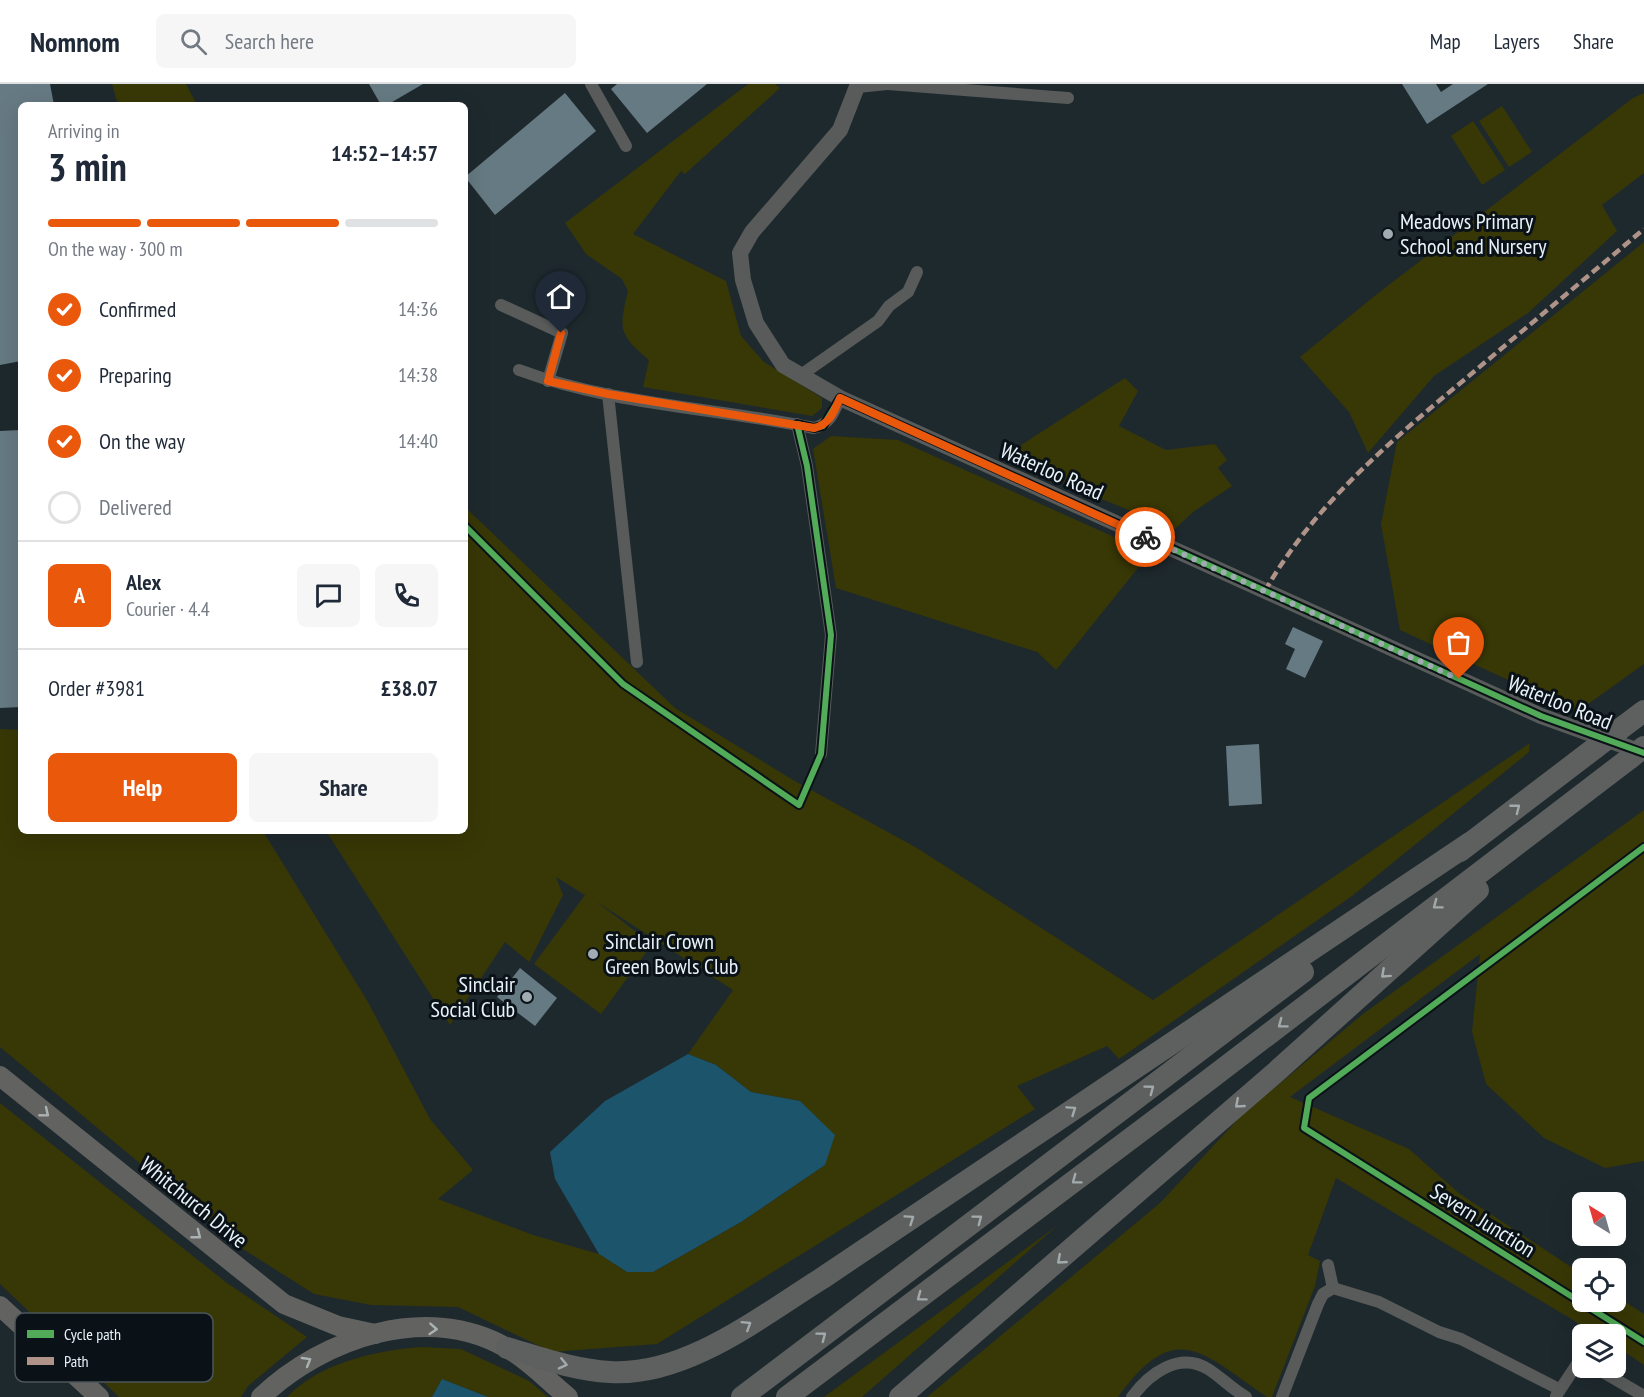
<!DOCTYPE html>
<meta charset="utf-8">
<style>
body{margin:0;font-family:"PT Sans Narrow",sans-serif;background:#f6f6f7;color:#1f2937;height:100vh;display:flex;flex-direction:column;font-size:22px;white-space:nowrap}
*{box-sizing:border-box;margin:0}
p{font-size:20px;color:#747a83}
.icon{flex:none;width:33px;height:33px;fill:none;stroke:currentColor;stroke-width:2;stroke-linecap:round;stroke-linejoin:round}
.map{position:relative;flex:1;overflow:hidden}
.drawer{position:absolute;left:18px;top:18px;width:450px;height:732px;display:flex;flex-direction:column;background:#fff;border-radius:9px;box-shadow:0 6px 24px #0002}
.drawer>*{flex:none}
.needle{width:39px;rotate:323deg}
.tools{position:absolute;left:1572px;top:1108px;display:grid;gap:12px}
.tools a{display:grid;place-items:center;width:54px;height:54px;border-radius:9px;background:#fff;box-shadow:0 6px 24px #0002;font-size:30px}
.pin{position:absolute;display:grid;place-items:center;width:51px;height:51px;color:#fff;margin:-62px -26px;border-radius:50% 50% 50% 0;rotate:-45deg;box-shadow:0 0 6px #0007}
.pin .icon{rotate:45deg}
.courier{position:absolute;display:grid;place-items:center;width:60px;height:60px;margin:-30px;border:4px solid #ea580c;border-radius:50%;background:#fff;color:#222;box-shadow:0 2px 8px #0007}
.headline em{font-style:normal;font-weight:800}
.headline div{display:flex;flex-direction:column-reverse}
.headline{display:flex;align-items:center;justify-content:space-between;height:102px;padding:0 30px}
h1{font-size:39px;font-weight:800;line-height:45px}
.bar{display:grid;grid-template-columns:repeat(4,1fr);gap:9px 6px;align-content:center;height:72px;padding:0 30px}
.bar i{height:8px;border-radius:4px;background:#e0e1e3}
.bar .selected{background:#ea580c}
.bar p{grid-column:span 4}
.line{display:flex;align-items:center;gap:15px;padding:0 30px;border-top:2px solid #e0e1e3}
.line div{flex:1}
.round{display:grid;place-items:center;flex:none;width:63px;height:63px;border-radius:9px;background:#f6f6f7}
ol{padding:0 30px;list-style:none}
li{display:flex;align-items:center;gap:18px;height:66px}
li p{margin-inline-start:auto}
li .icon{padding:6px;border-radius:50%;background:#ea580c;color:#fff;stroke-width:4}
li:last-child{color:#747a83}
li i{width:33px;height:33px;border:3px solid #e0e1e3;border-radius:50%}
.action{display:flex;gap:12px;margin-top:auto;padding:12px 30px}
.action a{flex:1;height:69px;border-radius:9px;background:#ea580c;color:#fff;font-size:24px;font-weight:800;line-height:69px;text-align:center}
.action a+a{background:#f6f6f7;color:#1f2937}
header{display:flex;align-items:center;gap:36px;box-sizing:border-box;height:84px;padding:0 30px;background:#fff;border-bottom:2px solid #e0e1e3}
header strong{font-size:28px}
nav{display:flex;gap:33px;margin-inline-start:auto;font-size:21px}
.search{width:420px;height:54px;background:#f6f6f7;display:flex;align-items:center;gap:15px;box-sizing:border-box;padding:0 21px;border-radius:9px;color:#747a83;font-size:22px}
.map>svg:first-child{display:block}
</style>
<header>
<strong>Nomnom</strong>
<div class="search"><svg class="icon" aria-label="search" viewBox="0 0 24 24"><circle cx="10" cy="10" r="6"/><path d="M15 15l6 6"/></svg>Search here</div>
<nav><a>Map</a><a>Layers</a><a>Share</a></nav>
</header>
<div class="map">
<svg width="1644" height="1313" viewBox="0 0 1644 1313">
<rect width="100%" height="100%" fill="#1e292e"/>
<g fill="#383706">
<path d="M112,0H186L197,21H118Z"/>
<path d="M748,0H775L780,4L685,90L681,87L633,150L726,197L741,252L764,278L822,314V324L812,332L643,303L649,276C618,250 619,245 628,207L622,195L586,170L565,139Z"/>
<path d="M1644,9V89L1602,121L1617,147L1528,229L1434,292L1368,369L1349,328L1300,273L1377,210L1633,14Z"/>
<path d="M1502,22L1532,68L1509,83L1479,37Z"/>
<path d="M1473,37L1505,86L1482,101L1451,52Z"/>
<path d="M1644,158V580L1577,628L1400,546L1381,440L1397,358Z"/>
<path d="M1125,294L1138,307L1119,342L1166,366L1215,360L1227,376L1218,384L1232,402L1193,428L1175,445L1001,374Z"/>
<path d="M831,352L898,356L1150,469L1056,586L1037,568L836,504L813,365Z"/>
<path d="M465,423L675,624L793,696L917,764L1153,916L1530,659L1529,668L1352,812L1119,975L1107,962L1017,1002L1035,1025L657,1260L552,1268L458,1223L371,1221L314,1210L243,1165L0,963V645L21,646V747H263L368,918L430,1035L473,1086L438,1115L533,1151L599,1170L627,1188H653L741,1138L825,1081L800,1017L751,1008L716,981L688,970L733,906L597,818L652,860L601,930L534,880L585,811L556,793L563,811L529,878L505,858L450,941L326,747H465Z"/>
<path d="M1644,726V1077L1605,1084L1544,1054L1486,1000L1472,948L1480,870L1290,1013L1409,1065L1460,1110L1582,1190V1218H1616V1212L1644,1230V1281L1616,1262V1251H1598L1336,1094L1308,1171L1320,1177L1315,1202L1272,1313H1267C1202,1269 1176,1233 1118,1313H927L1160,1119L1241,1032L1363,930Z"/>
<path d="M0,1019L227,1199L307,1253L248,1302L241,1313H119L0,1200Z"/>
<path d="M1058,1141L862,1313H824Z"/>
<path d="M421,1263L461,1265L529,1297L548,1313H488L442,1295L432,1313H287C321,1278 375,1267 421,1263Z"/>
</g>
<g fill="#1b546b">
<path d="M688,970L716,981L751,1008L800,1017L835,1051L825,1081L741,1138L653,1188H627L599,1170L555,1095L550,1068L605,1017Z"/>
<path d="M442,1295L488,1313H432Z"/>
</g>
<g fill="#667a83">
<path d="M0,0H50L54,21H21V277L0,281Z"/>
<path d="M369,0H423L387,21H381Z"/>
<path d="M617,0H707L647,49L611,5Z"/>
<path d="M1402,0H1436L1441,8L1453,0H1488L1427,40Z"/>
<path d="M565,9L596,47L495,131L465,93Z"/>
<path d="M21,346V623L0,624V347Z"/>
<path d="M1293,543L1323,557L1305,594L1286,585L1295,565L1285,560Z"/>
<path d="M1259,660L1262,720L1229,722L1226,662Z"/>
<path d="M520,884L557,914L535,942L497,913Z"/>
</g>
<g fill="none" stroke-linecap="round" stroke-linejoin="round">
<g stroke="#585b59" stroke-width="12">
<path d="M591,0L626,62"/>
<path d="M888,0L1068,14"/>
<path d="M858,3L887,0"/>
<path d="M501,221L562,249L548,297"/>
<path d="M519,286C613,321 716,324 814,344C830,340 834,328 840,314"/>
<path d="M801,291L878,237L889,222L908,208L917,188"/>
<path d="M608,310L637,578"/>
<path d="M797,340L807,382L831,551L821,670"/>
<path d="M1328,1181L1333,1204"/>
<path d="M1596,1284L1644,1312"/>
<path d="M1556,1312L1579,1277L1582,1278"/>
<path d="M1132,1313C1149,1290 1179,1267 1208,1285C1221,1293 1232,1305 1246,1313"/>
<path d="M1282,1313L1318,1220L1323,1210L1333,1204L1379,1218L1439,1248L1461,1255L1559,1305"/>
</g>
<path stroke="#585b59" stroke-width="16" d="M858,0L840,46L752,148L740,169L743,196L756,239L783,281L840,314L1541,632L1644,669"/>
<g stroke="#626360" stroke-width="20">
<path d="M0,992L284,1220L338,1242L375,1250"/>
<path d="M0,1222L99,1313"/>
<path d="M261,1313C323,1254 427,1218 507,1264C529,1276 548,1297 568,1313"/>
</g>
<g stroke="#5d605e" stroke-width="22">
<path d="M1620,645L1644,627"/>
<path d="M1460,767L1595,664"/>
<path d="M507,1264C541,1274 574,1286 610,1288C685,1293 760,1233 821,1195L1470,759"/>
<path d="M742,1313L1303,888"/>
<path d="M787,1313L1202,1001L1630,674"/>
<path d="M900,1313L1276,988L1478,806"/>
</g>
<g stroke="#5d605e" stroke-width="22">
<path d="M1595,664L1620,645"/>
<path d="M1630,674L1644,663"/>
</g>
<path stroke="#af9288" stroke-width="4.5" stroke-dasharray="9 4.5" stroke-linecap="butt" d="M1265,507C1314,420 1393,355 1470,291C1528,242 1586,194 1644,145"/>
<g stroke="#0a1217" stroke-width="10">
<g id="cycleway">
<path d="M465,442L623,600L799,721L821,670L831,551L807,382L797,340L814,344L823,342L840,314L1541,632L1644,669"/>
<path d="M1644,763L1309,1014L1304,1044L1644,1258"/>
</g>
</g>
<use href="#cycleway" stroke="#51ab58" stroke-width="6"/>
</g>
<defs><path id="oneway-chevron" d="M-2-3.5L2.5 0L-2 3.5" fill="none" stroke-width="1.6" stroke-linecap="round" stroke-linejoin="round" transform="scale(1.5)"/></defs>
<g stroke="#a2aaac">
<use href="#oneway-chevron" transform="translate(1516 724) rotate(-38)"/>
<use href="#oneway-chevron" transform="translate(1437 821) rotate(143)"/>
<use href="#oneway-chevron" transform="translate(1385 890) rotate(138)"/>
<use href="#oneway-chevron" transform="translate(1282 940) rotate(143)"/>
<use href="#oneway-chevron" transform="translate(1150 1005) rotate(-37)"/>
<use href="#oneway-chevron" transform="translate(1239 1020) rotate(139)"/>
<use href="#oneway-chevron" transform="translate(1072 1026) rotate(-34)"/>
<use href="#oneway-chevron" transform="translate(1076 1096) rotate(143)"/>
<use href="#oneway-chevron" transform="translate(910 1135) rotate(-34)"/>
<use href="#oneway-chevron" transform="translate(978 1135) rotate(-37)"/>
<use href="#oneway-chevron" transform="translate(1061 1176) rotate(139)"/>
<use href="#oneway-chevron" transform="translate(921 1213) rotate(143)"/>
<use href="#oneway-chevron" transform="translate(747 1241) rotate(-32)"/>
<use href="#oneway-chevron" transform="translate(822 1252) rotate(-37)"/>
<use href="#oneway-chevron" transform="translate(563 1280) rotate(13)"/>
</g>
<g stroke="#abb2b4">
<use href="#oneway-chevron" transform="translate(45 1029) rotate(39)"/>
<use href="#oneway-chevron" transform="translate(197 1151) rotate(38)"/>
<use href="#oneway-chevron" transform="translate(433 1245) rotate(4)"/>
<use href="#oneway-chevron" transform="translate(307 1277) rotate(-30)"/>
</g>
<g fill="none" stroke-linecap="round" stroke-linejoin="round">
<path stroke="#a1acb2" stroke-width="6" stroke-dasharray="0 10.8" d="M1145,453L1459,595"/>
<path stroke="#ea580c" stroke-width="8" d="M561,249L548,297L608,310L814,344C830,340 834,328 840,314L1145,453"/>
</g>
<g fill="#a1acb2" stroke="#0a1217" stroke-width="2">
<circle cx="1388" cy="150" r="6"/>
<circle cx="593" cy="870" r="6"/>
<circle cx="527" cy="913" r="6"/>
</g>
<g text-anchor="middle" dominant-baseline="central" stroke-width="6" stroke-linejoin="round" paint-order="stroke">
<g font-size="22" fill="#e7f3f9" stroke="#0a1217" text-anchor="start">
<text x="1400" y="137">Meadows Primary<tspan x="1400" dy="25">School and Nursery</tspan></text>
<text x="605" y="857">Sinclair Crown<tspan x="605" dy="25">Green Bowls Club</tspan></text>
<text x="515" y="900" text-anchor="end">Sinclair<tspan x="515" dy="25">Social Club</tspan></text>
</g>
<g font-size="22" fill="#e7f3f9" stroke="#0a1217">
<text transform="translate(1052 387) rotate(24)">Waterloo Road</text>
<text transform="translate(1560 618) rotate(22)">Waterloo Road</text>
<text transform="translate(194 1118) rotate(39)">Whitchurch Drive</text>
<text transform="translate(1483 1136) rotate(32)">Severn Junction</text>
</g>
</g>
<rect x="15" y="1229" width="198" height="69" rx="9" fill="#0a1217" stroke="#4c565b" stroke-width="1.5"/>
<rect x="27" y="1246" width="27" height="8" fill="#51ab58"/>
<rect x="27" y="1273" width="27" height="8" fill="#af9288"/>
<g font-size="16" fill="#e7f3f9">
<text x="64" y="1256">Cycle path</text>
<text x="64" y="1283">Path</text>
</g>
</svg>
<div class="tools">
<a><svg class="needle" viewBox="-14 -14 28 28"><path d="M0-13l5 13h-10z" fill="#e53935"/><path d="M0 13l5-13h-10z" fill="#747a83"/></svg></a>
<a><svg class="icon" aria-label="locate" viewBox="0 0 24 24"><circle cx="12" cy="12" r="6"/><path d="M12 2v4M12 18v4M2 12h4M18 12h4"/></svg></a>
<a><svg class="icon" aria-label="layers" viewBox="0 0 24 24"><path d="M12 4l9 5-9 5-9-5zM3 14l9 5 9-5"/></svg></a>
</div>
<div class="pin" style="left:1459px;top:595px;background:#ea580c"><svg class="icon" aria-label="bag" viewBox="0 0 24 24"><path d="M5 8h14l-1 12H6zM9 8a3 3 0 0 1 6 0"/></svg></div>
<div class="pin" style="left:561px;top:249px;background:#1f2937"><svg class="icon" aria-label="home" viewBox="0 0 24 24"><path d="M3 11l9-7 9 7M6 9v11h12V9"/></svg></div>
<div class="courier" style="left:1145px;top:453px"><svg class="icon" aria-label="bike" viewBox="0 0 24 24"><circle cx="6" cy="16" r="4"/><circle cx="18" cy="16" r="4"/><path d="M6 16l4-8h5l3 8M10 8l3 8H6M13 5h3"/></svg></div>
<section class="drawer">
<div class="headline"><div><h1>3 min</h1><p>Arriving in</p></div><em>14:52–14:57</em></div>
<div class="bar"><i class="selected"></i><i class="selected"></i><i class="selected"></i><i></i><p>On the way · 300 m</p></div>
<ol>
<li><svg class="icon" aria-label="check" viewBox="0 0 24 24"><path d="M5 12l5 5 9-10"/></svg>Confirmed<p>14:36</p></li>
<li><svg class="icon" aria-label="check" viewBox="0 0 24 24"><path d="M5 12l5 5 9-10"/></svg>Preparing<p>14:38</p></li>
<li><svg class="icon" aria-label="check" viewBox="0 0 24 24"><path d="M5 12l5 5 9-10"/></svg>On the way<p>14:40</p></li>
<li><i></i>Delivered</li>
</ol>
<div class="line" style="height:108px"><b class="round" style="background:#ea580c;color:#fff">A</b><div><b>Alex</b><p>Courier · 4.4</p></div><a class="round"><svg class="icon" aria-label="chat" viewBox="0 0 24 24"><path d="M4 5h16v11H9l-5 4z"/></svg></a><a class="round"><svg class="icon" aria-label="phone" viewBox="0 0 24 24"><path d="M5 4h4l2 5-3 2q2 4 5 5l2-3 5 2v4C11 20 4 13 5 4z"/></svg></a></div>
<div class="line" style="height:78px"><div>Order #3981</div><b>£38.07</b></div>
<div class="action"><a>Help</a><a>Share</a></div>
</section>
</div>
